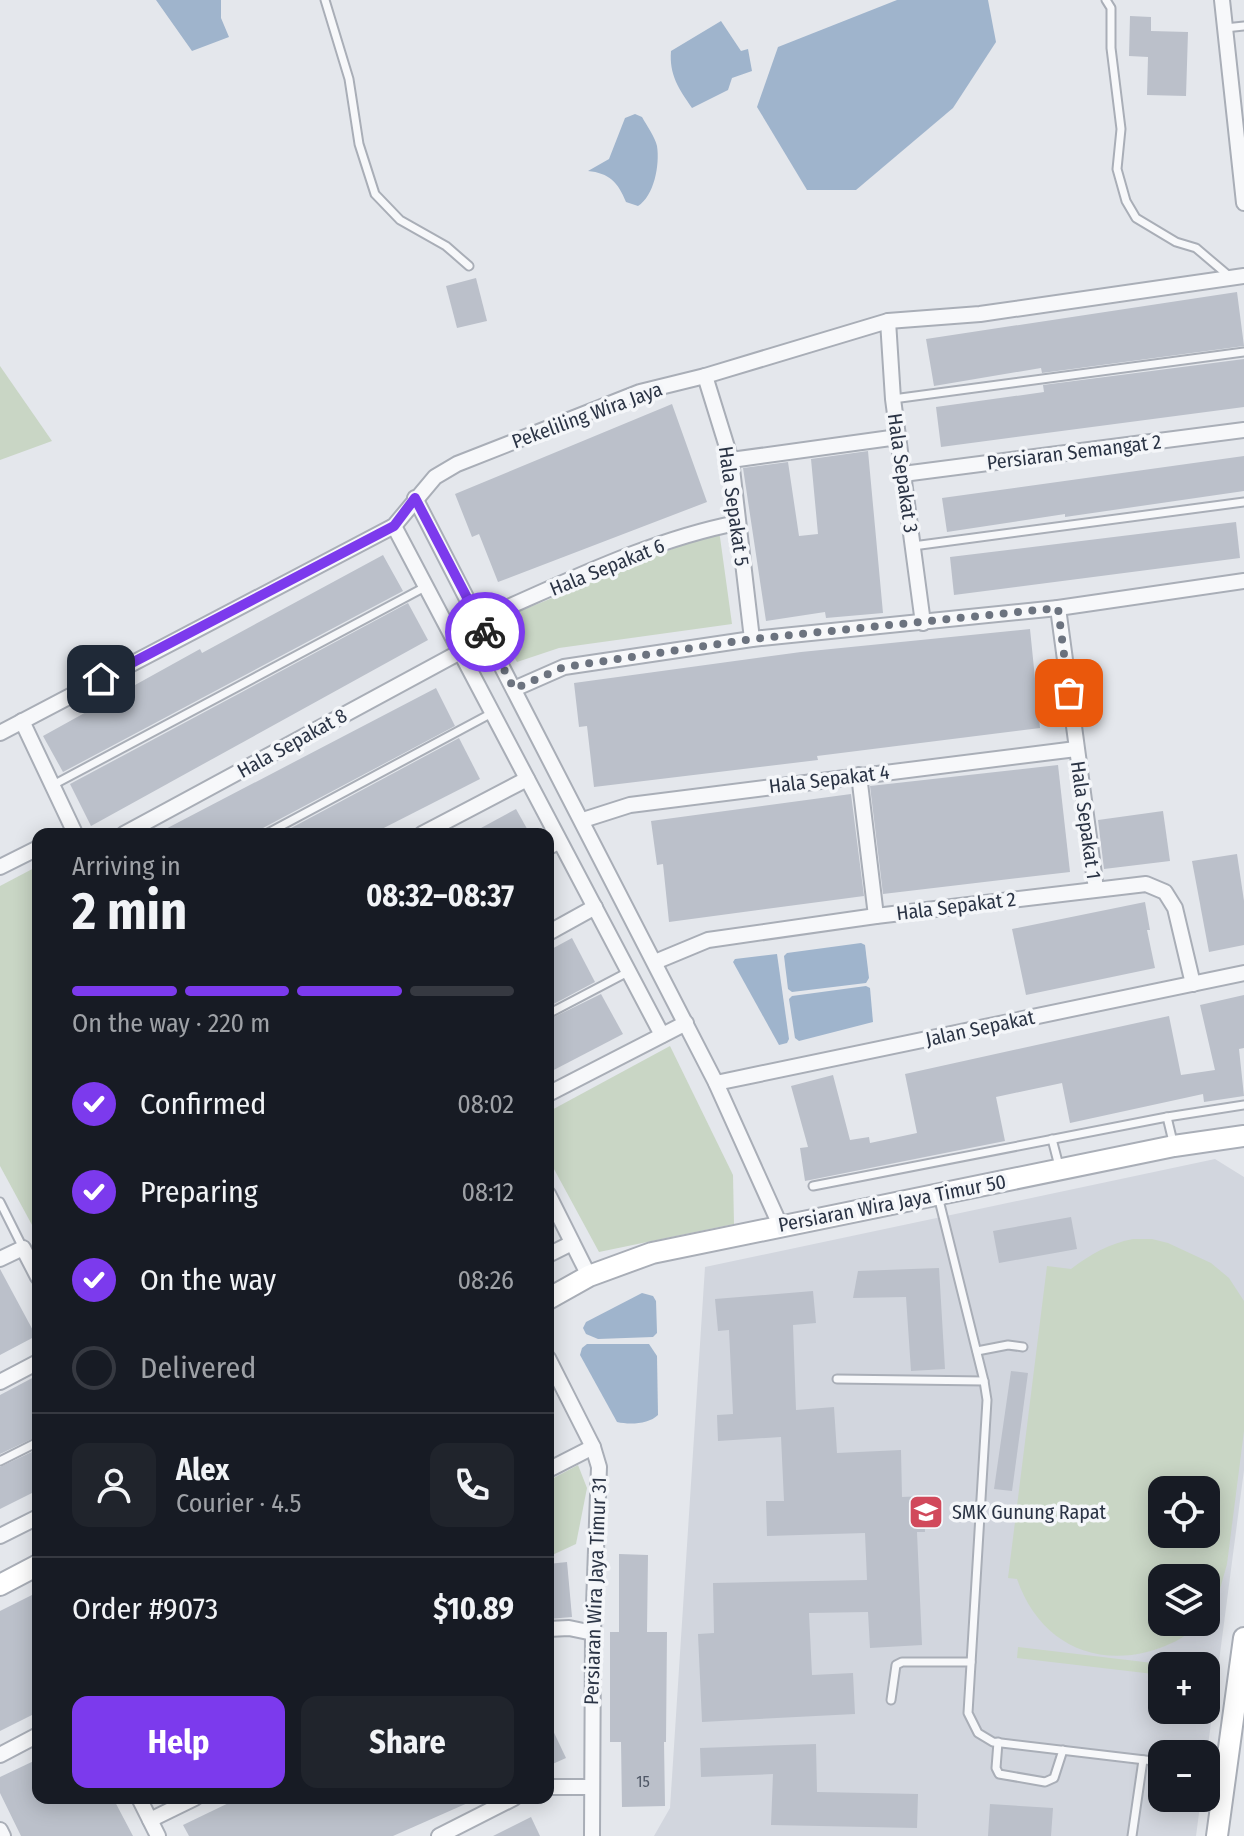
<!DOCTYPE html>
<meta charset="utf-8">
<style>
body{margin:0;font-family:"Fira Sans Condensed",sans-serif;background:#20242c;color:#f1f3f6;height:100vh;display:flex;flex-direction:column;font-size:30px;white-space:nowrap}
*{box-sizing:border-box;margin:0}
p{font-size:26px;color:#9ea1a6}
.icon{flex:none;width:44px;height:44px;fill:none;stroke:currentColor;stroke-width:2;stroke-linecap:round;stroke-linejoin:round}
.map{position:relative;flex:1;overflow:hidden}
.side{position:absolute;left:32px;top:828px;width:522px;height:976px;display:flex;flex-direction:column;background:#171b24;border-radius:16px;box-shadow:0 4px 20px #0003}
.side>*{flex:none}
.controls{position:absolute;left:1148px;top:1476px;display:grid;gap:16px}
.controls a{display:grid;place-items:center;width:72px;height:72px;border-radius:16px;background:#171b24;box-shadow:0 4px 20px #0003;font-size:40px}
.pin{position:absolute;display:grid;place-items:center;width:68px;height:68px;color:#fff;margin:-34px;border-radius:16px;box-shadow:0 4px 12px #0006}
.courier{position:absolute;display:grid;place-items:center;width:80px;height:80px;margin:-40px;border:6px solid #7c3aed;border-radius:50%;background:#fff;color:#222;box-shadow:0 2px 10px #0007}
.head em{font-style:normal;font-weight:700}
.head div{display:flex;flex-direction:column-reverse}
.head{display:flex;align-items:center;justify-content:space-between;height:136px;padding:0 40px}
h1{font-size:52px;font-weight:700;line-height:60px}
.bar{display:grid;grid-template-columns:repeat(4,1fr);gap:12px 8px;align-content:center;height:96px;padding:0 40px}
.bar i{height:10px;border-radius:6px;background:#363941}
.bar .selected{background:#7c3aed}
.bar p{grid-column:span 4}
.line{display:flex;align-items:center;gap:20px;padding:0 40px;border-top:2px solid #363941}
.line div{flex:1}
.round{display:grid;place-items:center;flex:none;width:84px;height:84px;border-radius:16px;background:#20242c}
ol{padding:0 40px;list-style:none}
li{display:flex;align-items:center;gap:24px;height:88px}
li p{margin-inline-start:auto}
li .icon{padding:8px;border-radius:50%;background:#7c3aed;color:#fff;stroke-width:4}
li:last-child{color:#9ea1a6}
li i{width:44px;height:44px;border:4px solid #363941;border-radius:50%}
.cta{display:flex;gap:16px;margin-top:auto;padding:16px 40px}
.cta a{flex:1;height:92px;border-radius:16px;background:#7c3aed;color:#fff;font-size:32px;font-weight:700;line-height:92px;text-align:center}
.cta a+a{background:#20242c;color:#f1f3f6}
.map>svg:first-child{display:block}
</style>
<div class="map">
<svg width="1244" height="1836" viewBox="0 0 1244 1836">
<rect width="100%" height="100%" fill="#e4e7ec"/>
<path fill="#d2d6de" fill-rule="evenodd" d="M1215,1159L1244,1177V1470L1206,1761V1754H1162V1798H1201L1196,1836H654L670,1808L705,1267ZM1162,1490H1206V1534H1162ZM1162,1578H1206V1622H1162ZM1162,1666H1206V1710H1162Z"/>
<g fill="#c9d6c5" fill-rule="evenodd">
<path d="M0,366L52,441L0,460Z"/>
<path d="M719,530L732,624L559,648L517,662L493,622Z"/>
<path d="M38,866V1236L0,1166V886Z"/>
<path d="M670,1046L733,1175L734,1224L599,1252L548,1158V1112Z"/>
<path d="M1133,1239H1152L1168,1243L1211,1263L1229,1278L1244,1301V1431L1227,1564L1220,1589L1206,1613V1578H1162V1622H1200C1185,1639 1168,1646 1147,1652C1087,1667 1037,1637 1017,1579L1008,1578L1047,1266L1071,1269C1091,1254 1108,1244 1133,1239ZM1162,1490H1206V1534H1162Z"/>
<path d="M578,1465L587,1488L576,1544L548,1557V1481Z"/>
<path d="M1018,1647L1178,1666H1162V1675L1017,1658Z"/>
</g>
<g fill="#9fb4cc">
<path d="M156,0H221V18L229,37L192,51Z"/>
<path d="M897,0H988L996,42L953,108L856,190H807L757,107L778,47Z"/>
<path d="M721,21L741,51L748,49L752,71L732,78L728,90L692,108C679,89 669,75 671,51Z"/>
<path d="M635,114L642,117C647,126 655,137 657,146C660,165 654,196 638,206L626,202C618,182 609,173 588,171L609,159L625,118Z"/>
<path d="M861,943L865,945L869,978L866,983L792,992L788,989L784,956L787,953Z"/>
<path d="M777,954L789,1039L787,1043L779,1045L733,962L735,959Z"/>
<path d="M866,986L870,988L873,1022L799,1041L795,1038L789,999L792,996Z"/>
<path d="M642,1293L653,1296L656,1301L657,1333L653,1337L598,1339L586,1334L583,1328L586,1322Z"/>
<path d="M587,1344H649L657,1356L658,1415C649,1424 630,1425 617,1422L580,1355L582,1348Z"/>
</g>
<g fill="#bbc0ca">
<path d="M1130,16L1151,17V31L1188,32L1186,96L1147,95L1148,57L1129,56Z"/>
<path d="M476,278L487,321L457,328L446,286Z"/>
<path d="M1237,292L1244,346L1042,373L1041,368L934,386L926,339Z"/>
<path d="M1244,359V407L941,447L936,407L1044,392L1043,385Z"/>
<path d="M672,404L707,502L498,582L479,534L472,537L455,494Z"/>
<path d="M868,451L883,613L826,618L825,612L766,621L743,468L788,462L799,536L818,534L811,459Z"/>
<path d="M1244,456V491L1065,517V514L947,532L942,498Z"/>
<path d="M1236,522L1240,558L954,595L950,557Z"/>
<path d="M383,555L403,591L63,772L43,736L200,649L202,653Z"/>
<path d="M408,603L428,640L91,826L70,784Z"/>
<path d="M1030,629L1040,728L817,756L818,760L594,787L587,726L579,727L574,683L801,652Z"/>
<path d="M436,688L455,726L263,828L260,834H156Z"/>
<path d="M459,738L480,779L372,834H280Z"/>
<path d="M1058,765L1070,872L883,894L870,786Z"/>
<path d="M851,794L864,896L669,922L663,864L657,865L651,821Z"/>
<path d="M516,809L530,834H470Z"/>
<path d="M1163,811L1170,861L1104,869L1098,820Z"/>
<path d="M1237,854L1244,901V945L1209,952L1192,861Z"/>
<path d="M1145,902L1150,930H1147L1155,968L1026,995L1012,929Z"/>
<path d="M572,938L595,982L548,1007V951Z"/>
<path d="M601,994L623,1034L548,1073V1020Z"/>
<path d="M1244,995V1048L1239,1049L1244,1096L1204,1102L1203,1094L1070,1123L1062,1083L996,1097L1005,1141L805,1181L800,1148L808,1147L791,1086L833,1075L850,1140L869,1137L870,1143L917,1133L905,1074L1132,1024L1169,1016L1181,1075L1215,1070L1200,1005Z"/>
<path d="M1071,1217L1077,1249L999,1263L993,1231Z"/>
<path d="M939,1268L945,1369L911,1371L906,1297L853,1298L858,1271Z"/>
<path d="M0,1269L36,1336L0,1355Z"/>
<path d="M813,1291L816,1323L793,1325L796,1410L834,1407L837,1453L901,1450L902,1497L924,1496L925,1532H917L922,1645L870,1648L868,1612L809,1613L812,1675L853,1673L855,1714L702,1722L698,1634L714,1633L713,1583L867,1580L865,1533L767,1536L766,1501H784L781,1437L718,1441L717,1415L733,1414L729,1330L718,1331L715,1299Z"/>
<path d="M1011,1371L1028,1373L1012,1491L994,1489Z"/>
<path d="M38,1375V1436L0,1454V1395Z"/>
<path d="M38,1449V1490L0,1509V1467Z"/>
<path d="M619,1554L648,1555L647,1632H667L666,1742H664L665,1806L622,1807L621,1742H610V1632H619Z"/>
<path d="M567,1562L572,1617L548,1619V1564Z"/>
<path d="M38,1592V1712L0,1731V1611Z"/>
<path d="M548,1720L566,1758L548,1766Z"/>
<path d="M816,1744L817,1792L918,1794L917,1828L771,1825L773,1774L701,1777L700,1748Z"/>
<path d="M38,1759V1798H113L133,1836H21L0,1793V1777Z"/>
<path d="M239,1798H479L393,1836H189L183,1825Z"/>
<path d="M990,1804L1053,1808L1051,1836H988Z"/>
<path d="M531,1817L540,1836H493Z"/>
</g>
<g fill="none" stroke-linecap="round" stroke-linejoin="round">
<g stroke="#a9aeb7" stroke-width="11">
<g id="lane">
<path d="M325,0L349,79L359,144L375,194L400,220L446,246L469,266"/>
<path d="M1106,0L1111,8V48L1121,129L1117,169L1126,201L1136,218L1176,242L1196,248L1229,276"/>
<path d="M1225,28L1244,26"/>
<path d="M893,399L1244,352"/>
<path d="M913,546L1244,502"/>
<path d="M53,785L425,587"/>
<path d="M266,834L492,713"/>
<path d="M548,851L562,844"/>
<path d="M548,1014L628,972"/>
<path d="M1167,1117L1174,1146"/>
<path d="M1052,1139L1059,1166"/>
<path d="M813,1186L1167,1117L1244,1105"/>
<path d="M938,1196L984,1381L987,1400L968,1713L978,1733L993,1742L1162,1762"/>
<path d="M0,1202L23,1248"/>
<path d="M977,1351L1008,1345L1023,1347"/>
<path d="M837,1379L984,1381"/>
<path d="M0,1461L38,1442"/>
<path d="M891,1700L896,1665L902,1662H971"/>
<path d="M998,1742L996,1768L999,1774L1045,1782L1054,1778L1063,1750"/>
<path d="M1206,1767L1224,1768"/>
<path d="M1132,1836L1143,1760"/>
</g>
</g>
<g stroke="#a9aeb7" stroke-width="18">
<g id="street">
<path d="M1222,0L1244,203"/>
<path d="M888,321L893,399L923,623"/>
<path d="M705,376L731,460L752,639"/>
<path d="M731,460L898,437"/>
<path d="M903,474L1244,430"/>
<path d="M415,498L716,1083L780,1225"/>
<path d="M394,526L662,1035"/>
<path d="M1058,608L1096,889"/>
<path d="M479,620C562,584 649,540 737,523"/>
<path d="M514,689L564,667L752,639L1058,608L1244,581"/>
<path d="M22,721L74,831"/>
<path d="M0,733L394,526L435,477L457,464L640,392L705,376L888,321L980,314L1244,276"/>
<path d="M859,775L876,916"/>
<path d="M583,820L630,805L1076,749"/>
<path d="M124,834L460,652"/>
<path d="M422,834L527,779"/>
<path d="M0,867L38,848"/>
<path d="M548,933L595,907"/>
<path d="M655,962L708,940L876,916L1146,884L1165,892L1175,908L1193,984"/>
<path d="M716,1083L1244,973"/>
<path d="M548,1094L686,1023"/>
<path d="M548,1194L589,1276"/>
<path d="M548,1255L572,1243"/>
<path d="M0,1259L23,1248L38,1277"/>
<path d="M548,1358L593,1447L599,1467L593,1633L592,1836"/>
<path d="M0,1382L38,1362"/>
<path d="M548,1470L593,1447"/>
<path d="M0,1536L38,1517"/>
<path d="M548,1629L569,1628L593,1633"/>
<path d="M0,1755L38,1735"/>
<path d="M548,1787H591"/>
<path d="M139,1798L158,1836"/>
<path d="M150,1820L195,1798"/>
<path d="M0,1830L3,1836"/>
<path d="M439,1836L514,1798"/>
</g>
</g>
<g stroke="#a9aeb7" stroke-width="24">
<g id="secondary">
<path d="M548,1299L589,1276L652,1253L1174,1146L1244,1136"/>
<path d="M0,1585L38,1565"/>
<path d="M1217,1836L1244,1638"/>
</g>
</g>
<use href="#lane" stroke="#f7f8fa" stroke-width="7"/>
<use href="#street" stroke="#f7f8fa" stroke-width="14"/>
<use href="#secondary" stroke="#fff" stroke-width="20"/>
</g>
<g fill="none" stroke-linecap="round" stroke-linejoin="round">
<path stroke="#6c737f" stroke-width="8" stroke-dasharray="0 14.4" d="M485,632L514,689L564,667L752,639L1058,608L1069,693"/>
<path stroke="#7c3aed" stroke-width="10" d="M101,679L394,526L415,498L485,632"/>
</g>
<defs>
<g id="school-square" transform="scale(1.8)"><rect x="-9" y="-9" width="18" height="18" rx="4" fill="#d1495b" stroke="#f4f6f9"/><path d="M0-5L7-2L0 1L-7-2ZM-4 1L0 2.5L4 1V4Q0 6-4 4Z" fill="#fff"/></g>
</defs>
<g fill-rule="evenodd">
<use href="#school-square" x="926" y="1512"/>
</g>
<g text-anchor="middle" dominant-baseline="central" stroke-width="7" stroke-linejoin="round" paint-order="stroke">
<g font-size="16" fill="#4f5766">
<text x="643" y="1781">15</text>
</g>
<g font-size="20" fill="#2b3445" stroke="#f4f6f9">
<text transform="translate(587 415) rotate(-20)">Pekeliling Wira Jaya</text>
<text transform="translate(1074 452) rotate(-7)">Persiaran Semangat 2</text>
<text transform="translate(903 473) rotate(82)">Hala Sepakat 3</text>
<text transform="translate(734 506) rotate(82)">Hala Sepakat 5</text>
<text transform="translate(607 567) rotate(-22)">Hala Sepakat 6</text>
<text transform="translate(292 743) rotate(-29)">Hala Sepakat 8</text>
<text transform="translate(829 779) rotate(-7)">Hala Sepakat 4</text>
<text transform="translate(1086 820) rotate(82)">Hala Sepakat 1</text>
<text transform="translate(956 906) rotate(-7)">Hala Sepakat 2</text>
<text transform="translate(980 1028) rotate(-12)">Jalan Sepakat</text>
<text transform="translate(892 1203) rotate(-11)">Persiaran Wira Jaya Timur 50</text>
<text transform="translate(595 1591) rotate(-88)">Persiaran Wira Jaya Timur 31</text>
</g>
<g font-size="20" fill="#2b3445" stroke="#f4f6f9" text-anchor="start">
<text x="952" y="1512">SMK Gunung Rapat</text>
</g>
</g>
</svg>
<div class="controls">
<a><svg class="icon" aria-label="locate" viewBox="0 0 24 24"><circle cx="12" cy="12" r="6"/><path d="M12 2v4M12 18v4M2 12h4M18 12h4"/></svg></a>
<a><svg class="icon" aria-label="layers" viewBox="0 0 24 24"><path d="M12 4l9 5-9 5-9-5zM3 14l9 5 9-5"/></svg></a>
<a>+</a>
<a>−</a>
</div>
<div class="pin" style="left:1069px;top:693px;background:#ea580c"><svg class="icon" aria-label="bag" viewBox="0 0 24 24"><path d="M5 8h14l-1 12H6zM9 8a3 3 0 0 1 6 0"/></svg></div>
<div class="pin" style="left:101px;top:679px;background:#1f2937"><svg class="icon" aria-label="home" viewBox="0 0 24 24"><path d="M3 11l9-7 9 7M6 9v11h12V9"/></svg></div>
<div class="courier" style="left:485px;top:632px"><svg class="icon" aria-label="bike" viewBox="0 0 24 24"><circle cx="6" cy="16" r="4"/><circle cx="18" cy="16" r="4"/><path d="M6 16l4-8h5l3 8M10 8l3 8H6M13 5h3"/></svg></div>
<section class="side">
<div class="head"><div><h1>2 min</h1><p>Arriving in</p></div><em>08:32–08:37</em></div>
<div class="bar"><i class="selected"></i><i class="selected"></i><i class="selected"></i><i></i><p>On the way · 220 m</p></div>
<ol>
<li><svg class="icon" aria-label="check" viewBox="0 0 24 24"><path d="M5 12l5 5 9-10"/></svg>Confirmed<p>08:02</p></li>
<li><svg class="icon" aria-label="check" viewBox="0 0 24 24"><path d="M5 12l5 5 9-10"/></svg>Preparing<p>08:12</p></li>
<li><svg class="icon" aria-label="check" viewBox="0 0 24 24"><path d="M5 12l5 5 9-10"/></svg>On the way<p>08:26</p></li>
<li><i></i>Delivered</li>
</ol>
<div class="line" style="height:144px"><a class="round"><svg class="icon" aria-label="person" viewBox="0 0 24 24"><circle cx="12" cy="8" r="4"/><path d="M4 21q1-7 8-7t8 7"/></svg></a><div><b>Alex</b><p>Courier · 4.5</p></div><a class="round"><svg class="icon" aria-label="phone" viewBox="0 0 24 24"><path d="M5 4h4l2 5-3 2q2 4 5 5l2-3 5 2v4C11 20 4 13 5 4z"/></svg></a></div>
<div class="line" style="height:104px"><div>Order #9073</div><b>$10.89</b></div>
<div class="cta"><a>Help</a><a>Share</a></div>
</section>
</div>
